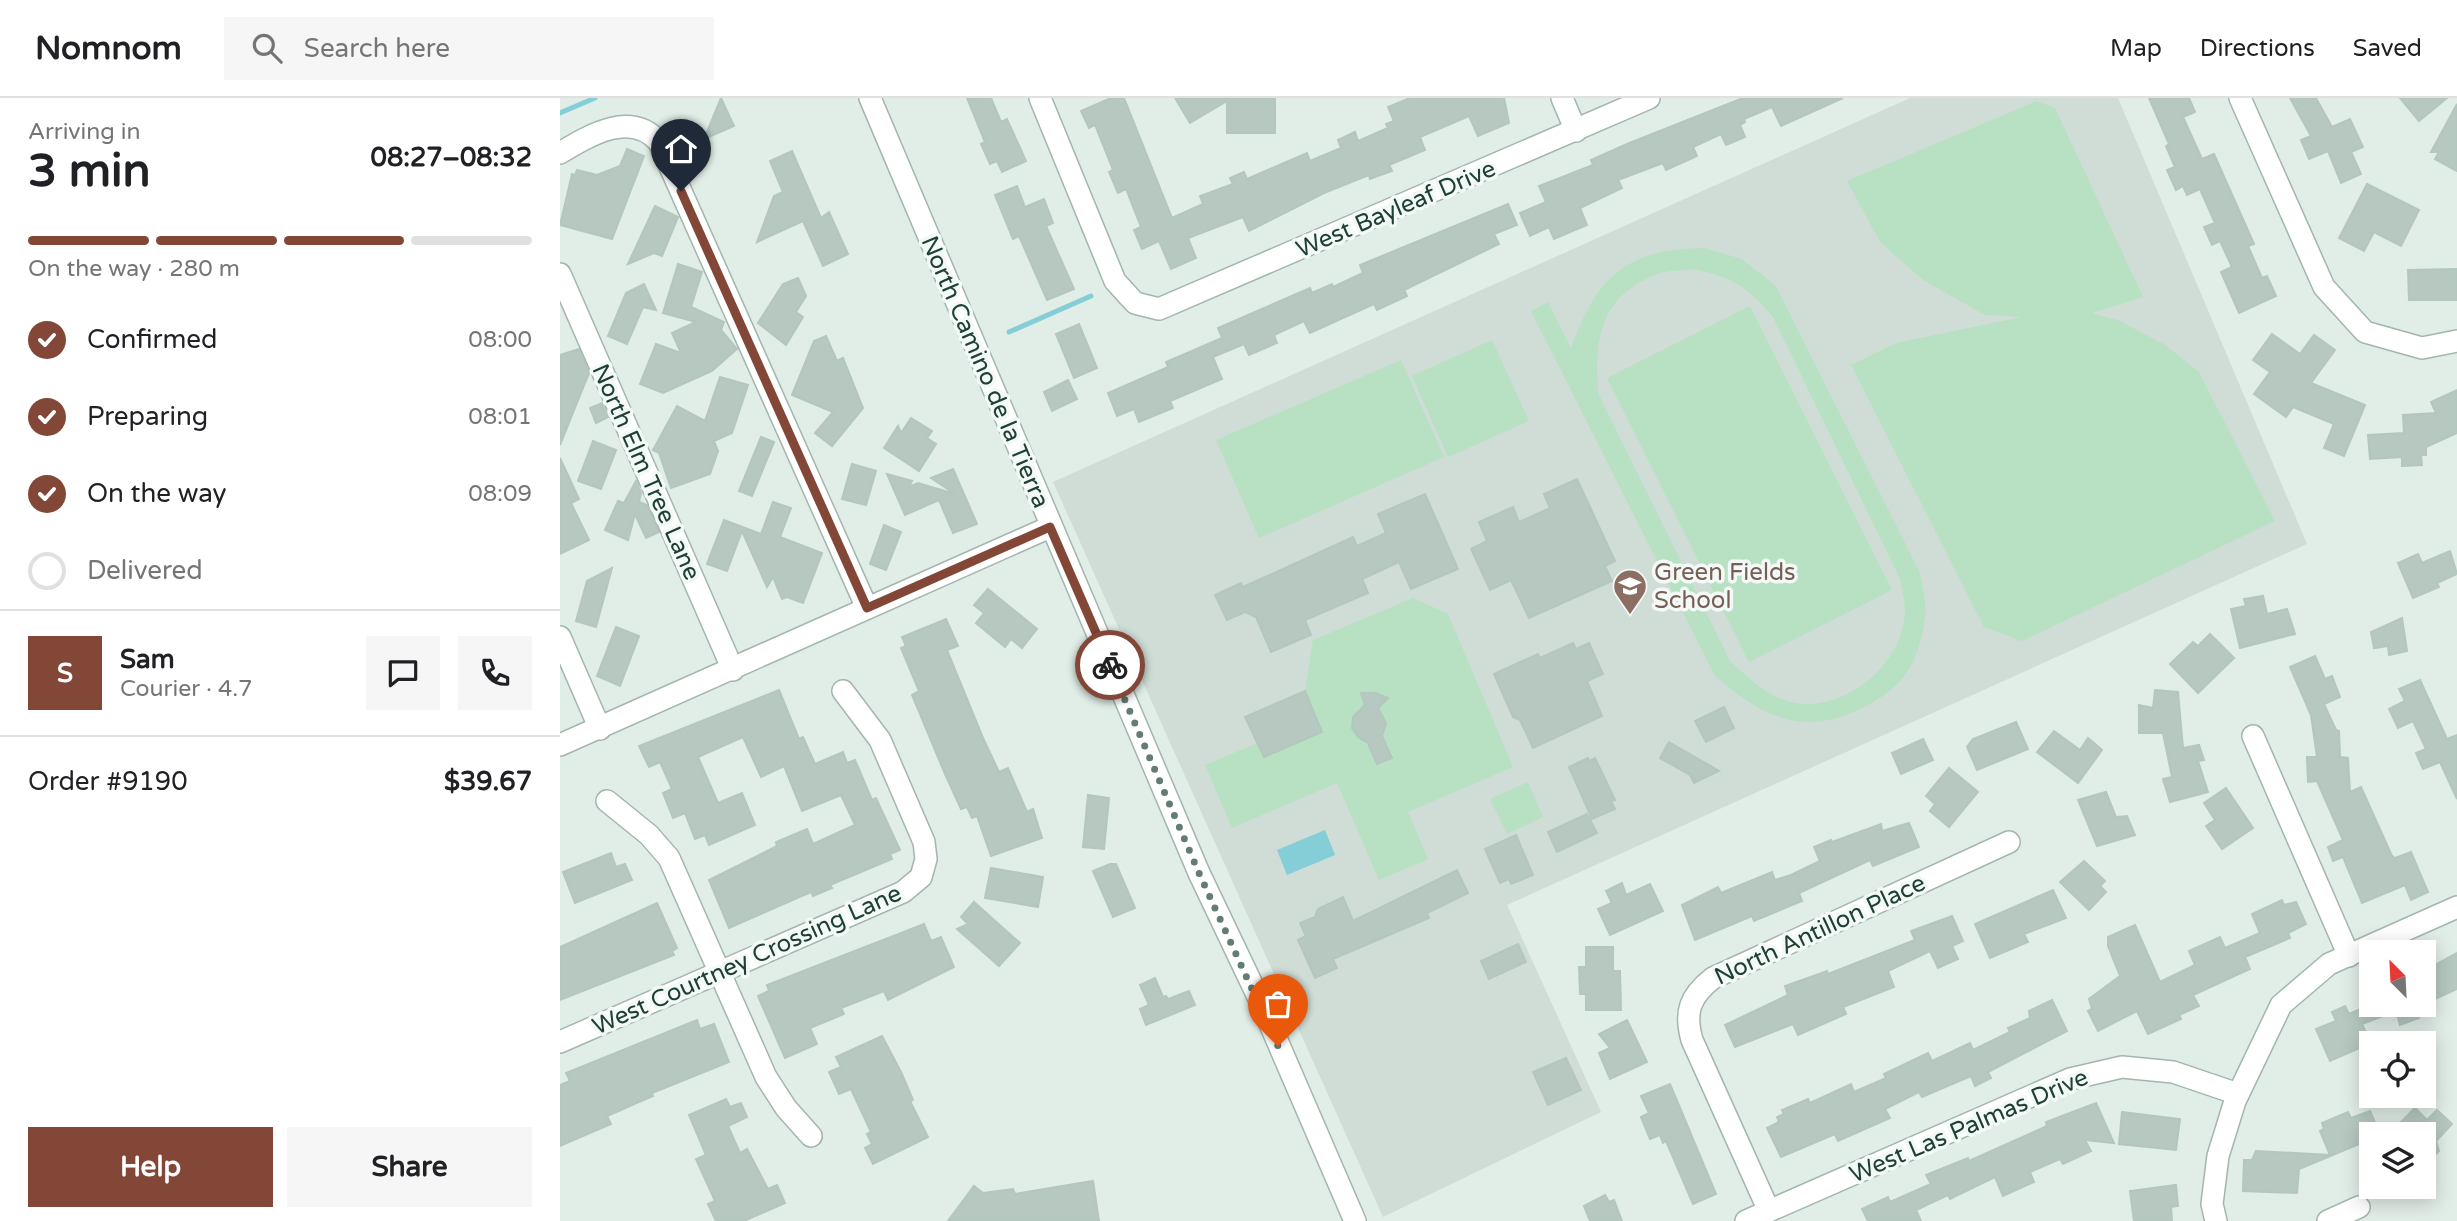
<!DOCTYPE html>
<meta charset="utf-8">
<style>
body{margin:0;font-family:"Varela Round",sans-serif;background:#f6f6f6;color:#202124;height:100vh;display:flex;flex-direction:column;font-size:26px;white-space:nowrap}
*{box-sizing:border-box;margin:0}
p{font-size:23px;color:#757577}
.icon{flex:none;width:38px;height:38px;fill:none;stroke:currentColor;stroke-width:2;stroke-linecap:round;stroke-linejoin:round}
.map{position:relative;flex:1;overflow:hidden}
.panel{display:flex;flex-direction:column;background:#fff;width:560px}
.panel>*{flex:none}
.needle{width:46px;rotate:336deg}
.tools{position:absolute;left:1799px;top:842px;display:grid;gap:14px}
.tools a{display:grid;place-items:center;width:77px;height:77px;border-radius:0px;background:#fff;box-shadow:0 4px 18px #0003;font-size:35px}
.pin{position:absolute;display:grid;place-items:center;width:60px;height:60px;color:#fff;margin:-72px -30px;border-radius:50% 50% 50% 0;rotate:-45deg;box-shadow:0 0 7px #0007}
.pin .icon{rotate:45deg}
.courier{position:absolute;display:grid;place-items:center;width:70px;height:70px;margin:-35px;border:5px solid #834737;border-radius:50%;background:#fff;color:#222;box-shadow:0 2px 9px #0007}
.head em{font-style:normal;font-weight:800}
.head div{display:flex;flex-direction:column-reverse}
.head{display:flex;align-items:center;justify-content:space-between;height:119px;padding:0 28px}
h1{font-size:46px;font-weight:800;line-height:52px}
.bar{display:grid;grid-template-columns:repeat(4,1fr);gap:10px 7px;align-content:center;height:84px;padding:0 28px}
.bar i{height:9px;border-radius:5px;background:#e0e0e0}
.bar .on{background:#834737}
.bar p{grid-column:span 4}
.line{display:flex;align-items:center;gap:18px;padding:0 28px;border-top:2px solid #e0e0e0}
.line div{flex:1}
.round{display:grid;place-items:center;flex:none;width:74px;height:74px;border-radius:0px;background:#f6f6f6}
ol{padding:0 28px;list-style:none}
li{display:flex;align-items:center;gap:21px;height:77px}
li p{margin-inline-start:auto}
li .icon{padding:7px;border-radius:50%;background:#834737;color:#fff;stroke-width:4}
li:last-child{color:#757577}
li i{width:38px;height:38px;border:4px solid #e0e0e0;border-radius:50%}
.cta{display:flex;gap:14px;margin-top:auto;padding:14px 28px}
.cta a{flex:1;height:80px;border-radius:0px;background:#834737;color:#fff;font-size:28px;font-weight:800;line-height:80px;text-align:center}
.cta a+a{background:#f6f6f6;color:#202124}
header{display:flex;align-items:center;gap:42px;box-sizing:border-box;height:98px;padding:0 35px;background:#fff;border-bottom:2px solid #e0e0e0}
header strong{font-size:33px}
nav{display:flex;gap:38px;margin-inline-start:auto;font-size:24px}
.search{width:490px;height:63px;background:#f6f6f6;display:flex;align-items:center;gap:18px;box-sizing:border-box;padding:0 24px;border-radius:0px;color:#757577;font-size:26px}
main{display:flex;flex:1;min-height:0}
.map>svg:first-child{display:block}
</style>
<header>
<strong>Nomnom</strong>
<div class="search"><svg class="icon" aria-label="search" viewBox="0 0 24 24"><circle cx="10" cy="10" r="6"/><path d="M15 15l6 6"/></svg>Search here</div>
<nav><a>Map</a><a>Directions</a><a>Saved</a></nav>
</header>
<main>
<section class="panel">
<div class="head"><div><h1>3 min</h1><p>Arriving in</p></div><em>08:27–08:32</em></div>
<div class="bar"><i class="on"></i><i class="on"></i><i class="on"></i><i></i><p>On the way · 280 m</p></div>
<ol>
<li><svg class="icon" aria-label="check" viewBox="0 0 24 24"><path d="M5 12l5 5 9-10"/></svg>Confirmed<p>08:00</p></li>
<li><svg class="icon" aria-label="check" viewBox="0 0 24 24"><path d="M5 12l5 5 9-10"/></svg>Preparing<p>08:01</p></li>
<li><svg class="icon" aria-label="check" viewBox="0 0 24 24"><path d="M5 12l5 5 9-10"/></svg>On the way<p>08:09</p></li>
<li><i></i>Delivered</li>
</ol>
<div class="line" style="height:126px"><b class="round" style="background:#834737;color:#fff">S</b><div><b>Sam</b><p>Courier · 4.7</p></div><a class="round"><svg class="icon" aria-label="chat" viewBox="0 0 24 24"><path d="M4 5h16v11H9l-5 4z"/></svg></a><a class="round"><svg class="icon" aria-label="phone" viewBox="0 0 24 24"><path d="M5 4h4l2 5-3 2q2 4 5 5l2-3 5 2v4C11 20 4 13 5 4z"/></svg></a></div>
<div class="line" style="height:91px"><div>Order #9190</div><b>$39.67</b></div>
<div class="cta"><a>Help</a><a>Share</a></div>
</section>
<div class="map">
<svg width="1897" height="1123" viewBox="0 0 1897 1123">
<rect width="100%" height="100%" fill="#e1ede7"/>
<path fill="#cfddd6" d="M1350,0H1558L1747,446L947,807L1041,1014L823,1119L493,384Z"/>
<g fill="#b8e0c2" fill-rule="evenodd">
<path d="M1477,3L1495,10L1583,199L1532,215L1560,223L1605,247L1639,274L1715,423L1462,543L1424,529L1291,267L1336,245L1462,219L1425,217L1363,182L1320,144L1287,83Z"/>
<path d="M1144,150L1182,161L1216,188L1360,475C1362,488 1367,505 1365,518C1363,535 1358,559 1347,574C1329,602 1277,627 1244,624C1208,621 1181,600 1155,578L971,213L988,204L1011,250C1037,179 1065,151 1144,150ZM1134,171C1173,180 1187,188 1213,219L1340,481C1342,491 1345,503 1345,513C1344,568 1280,619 1227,603C1204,596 1188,579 1170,563L1038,295C1034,241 1040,198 1097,176C1107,172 1122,173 1134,171Z"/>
<path d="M1190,208L1332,492L1189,564L1047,280Z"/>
<path d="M932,242L969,323L888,359L852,278Z"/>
<path d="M841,262L884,359L699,440L656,342Z"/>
<path d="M853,500L888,516L953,669L848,714L868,761L819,782L777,685L672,730L645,667L698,645L704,659L762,634L745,593L753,542Z"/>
<path d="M968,684L983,719L947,736L930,701Z"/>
</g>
<path fill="#85cdd7" d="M765,732L775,757L727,777L717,752Z"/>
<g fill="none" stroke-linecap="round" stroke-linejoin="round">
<g stroke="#85cdd7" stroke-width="5">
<path d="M0,15L35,0"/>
<path d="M449,234L531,198"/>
</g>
</g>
<g fill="#b6c8c0" stroke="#b3c7be" stroke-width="2">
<path d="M161,0L174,28L144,41Z"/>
<path d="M407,0H431L441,24L447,21L466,63L442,74L437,63L430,66L421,46L425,44Z"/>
<path d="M551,0H564L612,120L643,106L640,98L673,86L670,80L684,74L687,81L747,55L750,63L781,50L778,42L795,34L798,43L828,30L826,26L834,23L828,9L850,0H944L949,25L918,38L909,18L860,39L865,52L829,67L832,73L810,81L809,77L764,95L689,133L683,119L628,140L636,160L611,171L599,143L582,151L574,132L581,129L566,91L558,95L549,74L553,72L535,27L529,30L521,13Z"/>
<path d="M615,0H715V35H667V3L630,25Z"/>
<path d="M1183,0H1283L1221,28L1212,9L1184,21L1185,24L1180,27L1185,39L1166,47L1161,36L1133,49L1137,58L1106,72L1103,65L1058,82L1062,90L1020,110L1027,127L994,141L989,129L970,138L960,115L986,104L979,88L1033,67L1031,62L1067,46Z"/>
<path d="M1589,0H1629L1635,14L1623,19L1642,61L1654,56L1694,146L1688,148L1702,180L1707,178L1716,198L1679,215L1661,174L1672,169L1660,143L1652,147L1644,129L1655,125L1640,91L1627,97L1623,88L1616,92L1607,72L1615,69L1606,48L1609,46Z"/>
<path d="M1730,0H1756L1772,29L1790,21L1803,49L1791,54L1801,76L1781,85L1768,53L1749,61L1741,42L1751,38Z"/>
<path d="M1840,0H1887L1859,23Z"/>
<path d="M1897,6V73L1875,61L1879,54H1871Z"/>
<path d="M67,51L84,58L52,141L0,127L12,76L15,77L17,72L37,77L60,68Z"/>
<path d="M232,53L261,120L269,114L288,156L263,168L243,123L197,144L214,98L223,94L210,63Z"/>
<path d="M1807,86L1859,112L1841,148L1814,134L1804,153L1779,140Z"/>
<path d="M457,88L465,109L484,101L493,125L486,128L514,191L487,202L459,138L453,141L435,97Z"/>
<path d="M948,106L957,127L934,136L939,146L844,192L847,198L817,212L814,206L750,235L744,223L714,237L717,245L689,257L684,246L653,259L662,281L610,303L613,310L579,324L574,311L557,318L548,295L608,269L606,264L662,240L658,230L750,190L752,195L772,186L773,189L803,175L800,167Z"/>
<path d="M95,108L118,119L102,158L94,155L68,166Z"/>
<path d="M118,166L142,174L131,209L164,224L161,232L177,251L152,273L103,295L80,286L96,246L121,255L112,235L136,224L103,215Z"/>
<path d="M1897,171V202H1849L1848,172Z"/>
<path d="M238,180L246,198L236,214L243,219L226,247L198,225L223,186Z"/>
<path d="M84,186L96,212L83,209L67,246L48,238L66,195Z"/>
<path d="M519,226L537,270L514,280L496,236Z"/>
<path d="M1712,236L1740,256L1754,237L1775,252L1751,285L1805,307L1784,358L1764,350L1774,326L1733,309L1726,319L1694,296L1710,274L1693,262Z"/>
<path d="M266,238L277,263L283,260L303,310L272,348L255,335L273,314L232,297L254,243Z"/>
<path d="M19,251L29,275L0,347V257Z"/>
<path d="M160,279L188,287L172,335L154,343L158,353L150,376L111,390L99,355L93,352L117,308L145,323Z"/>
<path d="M508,282L517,301L492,313L484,294Z"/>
<path d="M1897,292V335L1866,349V357H1861L1862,367L1842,368V359L1810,361L1808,337L1844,335L1843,317L1876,315L1871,304Z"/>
<path d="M42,305L48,319L36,325L30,310Z"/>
<path d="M351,320L372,333L367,340L376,346L359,373L324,350L338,328L341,335Z"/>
<path d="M201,339L214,344L192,398L179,393Z"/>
<path d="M33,343L56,352L41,391L18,383Z"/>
<path d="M0,360L19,401L11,405L29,442L0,456Z"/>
<path d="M292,366L316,373L306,407L282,401Z"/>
<path d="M393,371L417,426L393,435L379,402L345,417L327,376L352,383L349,389L358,385L395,396L371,380Z"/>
<path d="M1017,381L1055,463L1045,468L1052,483L969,520L951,482L930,492L911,451L927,443L919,424L953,409L959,424L990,410L984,396Z"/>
<path d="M76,383L81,395L79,404L87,407L99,434L86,440L75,416L68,442L45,432L58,403L64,405Z"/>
<path d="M865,396L898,471L851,491L839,464L802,481L808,495L745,522L751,537L711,554L696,519L685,514L667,522L655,497L681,485L683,489L793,439L797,448L826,435L818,416Z"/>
<path d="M213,404L231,410L220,439L262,455L243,505L227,499L222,501L213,479L207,489L182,433L167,473L147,466L164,422L201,436Z"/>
<path d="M324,427L341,434L326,472L310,466Z"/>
<path d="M1890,453L1897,476L1877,485L1879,489L1853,500L1838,465L1858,456L1862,465Z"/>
<path d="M52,470L36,529L16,523L27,483Z"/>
<path d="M428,491L477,531L462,550L451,541L445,549L416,525L424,515L414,507Z"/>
<path d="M1703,498L1707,516L1727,511L1735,536L1680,550L1671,511L1686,508L1684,501Z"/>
<path d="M1842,520L1847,553L1829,557L1828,548L1814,550L1811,534Z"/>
<path d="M386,521L398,548L387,552L423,640L439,674L448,670L467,714L473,711L482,740L431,758L417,718L412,720L407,709L401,711L385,676L352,597L359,593L341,550L346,548L342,539Z"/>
<path d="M56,529L79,538L60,588L37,578Z"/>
<path d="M1650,536L1674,560L1638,595L1610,566L1633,544L1638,548Z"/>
<path d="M1013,545L1016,551L1029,545L1043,576L1027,583L1042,618L973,650L960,622L953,619L934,576L978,556L980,560Z"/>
<path d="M1755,558L1765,581L1772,578L1780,599L1764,606L1776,632L1779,633L1780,659L1788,660L1790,694L1801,689L1832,758L1835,760L1851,754L1868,794L1851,802L1845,787L1802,805L1783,759L1773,763L1768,749L1783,742L1757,683L1748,684L1747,659H1757L1751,617L1730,569Z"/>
<path d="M1860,582L1887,641L1897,637V701L1880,664L1863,671L1856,655L1866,651L1853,623L1838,630L1829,611L1845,603L1839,591Z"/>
<path d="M219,592L239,641L243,639L255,666L283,654L287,665L295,662L312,702L316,700L340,752L330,756L332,761L270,787L272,790L253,798L251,794L169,830L149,782L217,748L216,744L247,731L253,746L295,727L281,697L242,713L224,668L201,679L183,639L138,659L158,705L182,695L195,727L149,747L145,737L135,741L125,715L113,720L103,695L112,691L100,664L89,669L79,648Z"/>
<path d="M1595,592L1618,594L1623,650L1639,647L1644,662L1638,663L1648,694L1610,704L1603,681L1612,679L1603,635H1579V607L1593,610Z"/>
<path d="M745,593L762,634L704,659L685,619Z"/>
<path d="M801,595H815L828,600L818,610L826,625L822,638L832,660L817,666L808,645L798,639L792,630L793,619L805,607Z"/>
<path d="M1164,609L1174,630L1146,644L1135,623Z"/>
<path d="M1456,624L1468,651L1417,672L1407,649L1413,641Z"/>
<path d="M1494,633L1520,652L1528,640L1542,652L1518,685L1477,654Z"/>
<path d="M1363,641L1373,662L1341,676L1332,655Z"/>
<path d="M1109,644L1159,673L1134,685L1130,677L1100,660Z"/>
<path d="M1028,660L1029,663L1035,660L1055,702L1051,703L1055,711L1032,721L1009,669Z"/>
<path d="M1389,670L1418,694L1389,729L1370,713L1375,706L1366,698Z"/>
<path d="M1666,690L1693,730L1662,751L1646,728L1655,722L1644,705Z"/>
<path d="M1546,694L1556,719L1567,718L1575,737L1537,748L1518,702Z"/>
<path d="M528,697L549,700L544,751L523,749Z"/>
<path d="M1027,716L1037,735L997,754L988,734Z"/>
<path d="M1349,725L1359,749L1313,768L1310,762L1239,795L1242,803L1194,823L1192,818L1135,842L1122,807L1158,789L1161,795L1212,774L1215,782L1231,777L1260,763L1254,749L1271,742L1272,744L1321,726L1322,733Z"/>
<path d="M956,737L973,777L951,786L949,781L940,785L925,751Z"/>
<path d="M51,755L56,769L65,766L72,782L15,805L3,774Z"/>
<path d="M1524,763L1545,783L1540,788L1546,794L1529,812L1500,784Z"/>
<path d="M550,766H556L575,810L553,819L533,773Z"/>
<path d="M431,770L483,779L478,809L425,800Z"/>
<path d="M897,772L908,795L867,815L869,820L773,861L777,870L755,880L738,842L746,838L740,825L755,819L758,811L783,799L793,823Z"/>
<path d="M1062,785L1066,797L1090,786L1103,813L1050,837L1038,811L1052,805L1046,793Z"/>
<path d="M1493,792L1506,820L1464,836L1468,844L1430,860L1415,826Z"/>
<path d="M1722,802L1724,807L1736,804L1746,826L1728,835L1730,840L1685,859L1690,871L1633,897L1639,908L1619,917L1621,921L1588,936L1577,913L1538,933L1528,913L1532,911L1529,901L1560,878L1548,848V839L1575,827L1600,884L1635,867L1629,853L1660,839L1665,850L1700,835L1692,816Z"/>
<path d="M414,804L460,845L439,868L397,831L408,826L401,819Z"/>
<path d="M97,805L117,850L112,853L114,857L0,902V849Z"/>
<path d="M1392,818L1403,843L1392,848L1398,861L1378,870L1370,853L1328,873L1334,889L1283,909L1286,916L1238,937L1233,926L1175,949L1165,927L1228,897L1225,888L1267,873L1268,876L1355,842L1351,833Z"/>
<path d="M364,826L371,843L381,839L394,869L328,902L324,893L281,910L284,916L250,930L257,946L225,960L198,898L209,893L207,887Z"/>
<path d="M958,846L966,864L929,881L921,863Z"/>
<path d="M1026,849H1053V873H1060L1061,912H1026V896H1020L1019,869H1026Z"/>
<path d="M1897,855V891L1864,906V873Z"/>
<path d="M595,880L603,899L606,898L608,901L629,893L635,907L586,927L580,911L589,907L580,887Z"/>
<path d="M1492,902L1507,933L1428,974L1431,980L1415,988L1411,978L1362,999L1359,994L1325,1011L1330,1020L1278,1043L1275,1036L1221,1059L1207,1030L1219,1024L1217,1019L1224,1016L1222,1012L1248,1001L1250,1005L1291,986L1294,994L1326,980L1324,976L1368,955L1372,963L1410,945L1413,952L1450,934L1448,930L1470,920L1469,913Z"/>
<path d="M1812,906H1852L1859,920L1840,927L1836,913L1802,926L1811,945L1770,963L1756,931L1776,923L1772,914L1785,908L1789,916Z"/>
<path d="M137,922L140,931L154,926L169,964L92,995L93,998L47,1018L51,1026L0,1048V987L10,983L6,975Z"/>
<path d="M1067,922L1087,964L1050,981L1039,955L1050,950L1039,936Z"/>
<path d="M322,938L341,974L353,1002L350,1003L368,1039L313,1066L305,1050L312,1046L307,1036L311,1034L291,991L279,996L269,974L281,969L276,959Z"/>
<path d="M1006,960L1021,992L988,1007L973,974Z"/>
<path d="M1110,986L1156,1096L1133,1106L1106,1043L1103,1045L1100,1037L1090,1041L1081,1019L1089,1015L1081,998Z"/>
<path d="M166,1001L170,1009L181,1005L187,1019L168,1028L180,1055L187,1051L208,1091L217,1087L225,1105L184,1123H156L148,1106L155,1103L136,1061L146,1057L129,1017Z"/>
<path d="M1536,1005L1554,1045L1525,1042L1531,1053L1503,1066L1500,1061L1470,1074L1474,1084L1443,1098L1435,1079L1390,1101L1388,1097L1356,1112L1361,1123H1308L1302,1111L1328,1099L1330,1104L1371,1086L1366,1077L1408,1060L1409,1063L1487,1028L1486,1024Z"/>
<path d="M1855,1010L1867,1022L1877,1012L1892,1026L1876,1043L1879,1053L1864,1068V1036H1829Z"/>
<path d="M1810,1013L1820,1036H1811V1041L1739,1071L1737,1095L1683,1093L1684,1062H1692L1696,1053L1770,1057L1760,1033L1764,1031L1762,1025L1788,1014L1791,1020Z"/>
<path d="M1562,1014L1620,1021L1616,1052L1559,1046Z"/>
<path d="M533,1083L539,1123H388L414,1088L423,1095L453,1091L455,1096Z"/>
<path d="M1616,1087L1618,1108L1611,1109L1612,1123H1574L1570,1093Z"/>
<path d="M1045,1097L1049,1104L1054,1102L1062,1123H1030L1024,1108Z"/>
</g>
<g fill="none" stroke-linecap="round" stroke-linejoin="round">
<g stroke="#a3b6ae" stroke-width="24">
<g id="minor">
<path d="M480,0L555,183L575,205L599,211L1089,0"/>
<path d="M1002,0L1016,33"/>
<path d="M1680,0L1764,189L1805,234L1862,250L1897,243"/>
<path d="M0,55C30,37 71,12 99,44L307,510"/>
<path d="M0,176L173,572"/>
<path d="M0,539L40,631"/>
<path d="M1693,638L1789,858"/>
<path d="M0,647L490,429"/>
<path d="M47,703L89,737L109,760L206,979L226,1010L251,1038"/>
<path d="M0,944L343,794L361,779L366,761L364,744L320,642L283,593"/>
<path d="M1209,1113L1132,942C1124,914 1130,898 1153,880L1449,744"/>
<path d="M1186,1123L1510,981L1562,969L1613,974L1678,996"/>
<path d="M1656,1123L1652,1106L1658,1058L1675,1003L1721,907L1769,866L1897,809"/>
<path d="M1768,1123L1799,1109"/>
</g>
</g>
<g stroke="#a3b6ae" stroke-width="24">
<path id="tertiary" d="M310,0L639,775L700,903L795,1123"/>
</g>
<use href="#minor" stroke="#fff" stroke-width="21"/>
<use href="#tertiary" stroke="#fff" stroke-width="21"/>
</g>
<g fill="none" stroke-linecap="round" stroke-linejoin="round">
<path stroke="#647d74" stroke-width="7" stroke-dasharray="0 12.6" d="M550,567L639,775L718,948"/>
<path stroke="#834737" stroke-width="9" d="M121,93L307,510L490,429L550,567"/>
</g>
<defs>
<g id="school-pin" transform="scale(1.75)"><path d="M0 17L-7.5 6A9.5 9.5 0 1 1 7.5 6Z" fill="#8d6e63" stroke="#f2f9f6"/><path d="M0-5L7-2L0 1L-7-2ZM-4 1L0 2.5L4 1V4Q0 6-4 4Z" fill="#fff"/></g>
</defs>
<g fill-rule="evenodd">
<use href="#school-pin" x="1070" y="488"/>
</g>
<g text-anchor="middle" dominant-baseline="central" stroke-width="7" stroke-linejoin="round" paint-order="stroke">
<g font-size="24" fill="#204036" stroke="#f2f9f6">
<text transform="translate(836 111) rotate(-23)">West Bayleaf Drive</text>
<text transform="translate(425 274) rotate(67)">North Camino de la Tierra</text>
<text transform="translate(86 374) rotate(66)">North Elm Tree Lane</text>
<text transform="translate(1260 832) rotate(-25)">North Antillon Place</text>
<text transform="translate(187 862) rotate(-24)">West Courtney Crossing Lane</text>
<text transform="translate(1409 1028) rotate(-23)">West Las Palmas Drive</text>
</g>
<g font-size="24" fill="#785e54" stroke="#f2f9f6" text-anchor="start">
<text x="1094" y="474">Green Fields<tspan x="1094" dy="28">School</tspan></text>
</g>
</g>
</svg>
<div class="tools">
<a><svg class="needle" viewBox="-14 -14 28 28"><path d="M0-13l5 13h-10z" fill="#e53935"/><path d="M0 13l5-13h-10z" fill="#757577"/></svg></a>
<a><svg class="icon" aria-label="locate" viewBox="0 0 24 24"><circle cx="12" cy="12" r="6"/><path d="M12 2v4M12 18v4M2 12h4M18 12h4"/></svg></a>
<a><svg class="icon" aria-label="layers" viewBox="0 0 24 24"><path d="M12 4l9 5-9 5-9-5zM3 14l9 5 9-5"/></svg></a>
</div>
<div class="pin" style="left:718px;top:948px;background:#ea580c"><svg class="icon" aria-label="bag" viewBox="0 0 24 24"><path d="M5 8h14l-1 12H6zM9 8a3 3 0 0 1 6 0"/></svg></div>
<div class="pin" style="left:121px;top:93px;background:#1f2937"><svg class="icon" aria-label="home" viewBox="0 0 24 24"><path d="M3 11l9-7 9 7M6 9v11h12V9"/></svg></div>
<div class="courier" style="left:550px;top:567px"><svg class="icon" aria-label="bike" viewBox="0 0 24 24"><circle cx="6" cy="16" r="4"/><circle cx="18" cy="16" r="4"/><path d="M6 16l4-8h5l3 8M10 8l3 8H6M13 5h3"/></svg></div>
</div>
</main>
